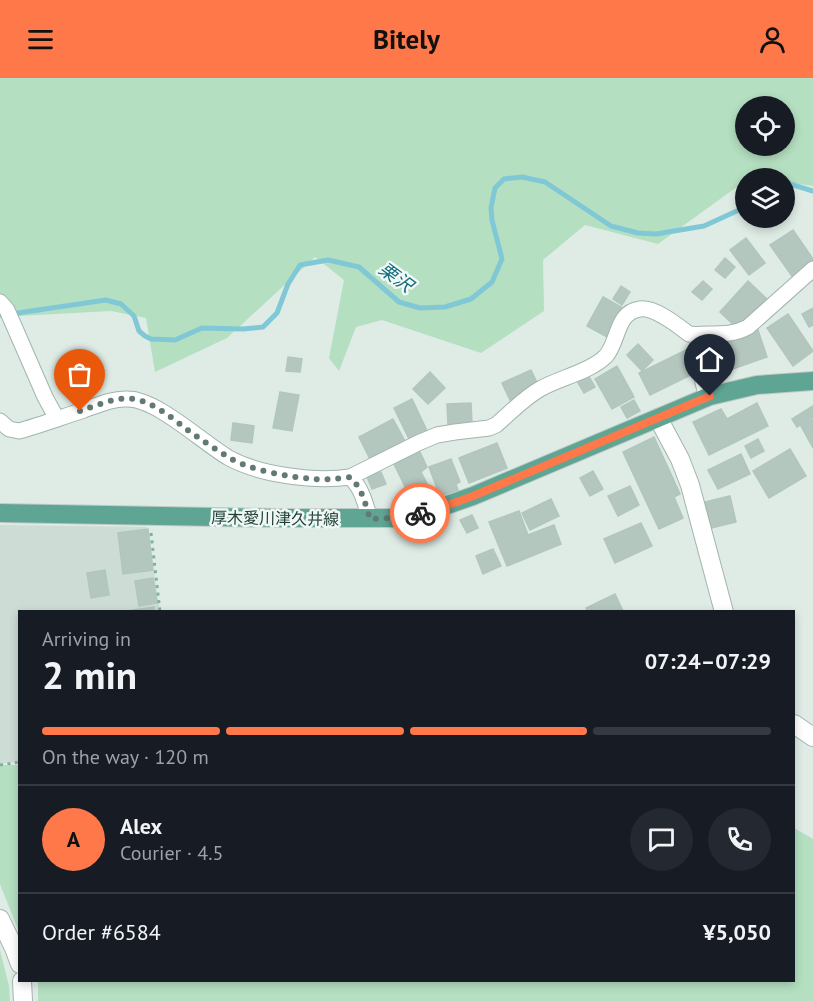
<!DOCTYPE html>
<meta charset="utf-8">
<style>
body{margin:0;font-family:"PT Sans","Noto Sans JP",sans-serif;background:#242831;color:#f1f3f6;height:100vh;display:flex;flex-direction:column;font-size:22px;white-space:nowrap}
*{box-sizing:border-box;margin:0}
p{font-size:20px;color:#9ea1a6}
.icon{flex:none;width:33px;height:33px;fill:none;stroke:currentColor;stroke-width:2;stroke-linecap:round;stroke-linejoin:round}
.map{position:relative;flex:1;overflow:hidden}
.details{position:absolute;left:18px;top:532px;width:777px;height:372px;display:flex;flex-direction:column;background:#171b24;border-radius:0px;box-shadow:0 3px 9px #0003}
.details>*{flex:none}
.fabs{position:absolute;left:735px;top:18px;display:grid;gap:12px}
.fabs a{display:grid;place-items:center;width:60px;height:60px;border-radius:50%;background:#171b24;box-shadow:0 3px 9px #0003;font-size:30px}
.pin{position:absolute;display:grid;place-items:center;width:51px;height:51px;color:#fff;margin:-62px -26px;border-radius:50% 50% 50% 0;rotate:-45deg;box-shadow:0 0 6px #0007}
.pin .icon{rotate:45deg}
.courier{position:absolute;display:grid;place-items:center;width:60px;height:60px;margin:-30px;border:4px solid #ff7849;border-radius:50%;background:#fff;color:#222;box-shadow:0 2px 8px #0007}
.overview em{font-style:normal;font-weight:700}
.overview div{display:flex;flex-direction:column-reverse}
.overview{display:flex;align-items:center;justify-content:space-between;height:102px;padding:0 24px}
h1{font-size:39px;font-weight:700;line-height:45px}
.bar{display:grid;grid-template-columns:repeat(4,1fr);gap:9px 6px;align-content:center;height:72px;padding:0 24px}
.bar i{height:8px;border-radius:4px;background:#363941}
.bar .active{background:#ff7849}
.bar p{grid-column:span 4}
.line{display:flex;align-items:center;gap:15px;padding:0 24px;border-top:2px solid #363941}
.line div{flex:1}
.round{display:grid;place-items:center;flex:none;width:63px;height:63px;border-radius:32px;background:#242831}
header{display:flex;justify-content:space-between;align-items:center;height:78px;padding:0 24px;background:#ff7849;color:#111;font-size:27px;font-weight:700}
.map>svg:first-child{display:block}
</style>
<header><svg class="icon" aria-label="menu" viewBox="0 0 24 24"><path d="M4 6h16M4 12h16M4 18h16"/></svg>Bitely<svg class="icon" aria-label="person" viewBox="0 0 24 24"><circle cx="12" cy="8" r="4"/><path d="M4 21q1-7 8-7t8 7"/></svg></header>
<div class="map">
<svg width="813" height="923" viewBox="0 0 813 923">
<rect width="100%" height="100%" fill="#dfece6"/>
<path fill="#cddcd5" d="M0,447L147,449L160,534H20L19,683L0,686Z"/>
<g fill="#b5dfc1" fill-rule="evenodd">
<path d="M0,0H813V108L785,104L784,100L751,99L746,100L745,103L658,166L585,147L543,182L544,233L481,275L382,242L356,249L339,293L329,280L344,202L315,179L227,260L155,294L146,240L111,233L0,239ZM746,28H784V68H746Z"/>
<path d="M0,687H19V854L0,806Z"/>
<path d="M794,750L813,761V923H38V903H794Z"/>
<path d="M0,872L9,908L10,923H0Z"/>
</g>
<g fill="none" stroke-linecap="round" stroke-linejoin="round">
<g stroke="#81c8d6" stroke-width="5">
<path d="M784,104L813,113"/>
<path d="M0,237H4L106,222L121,226L134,238L139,253L145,258L151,261L175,262L202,250L243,251L263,249L277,235L288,206L300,187L328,182L359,189L399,224L420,230L445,229L471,221L492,204L502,181L492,142L491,130L495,110L504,101L522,99L545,104L611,148L638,155L656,156L704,148L739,132L746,127"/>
</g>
</g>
<g fill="#b4c7bf" stroke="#b1c6bd" stroke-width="1.5">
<path d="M793,152L813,181V188L794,201L770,167Z"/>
<path d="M746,160L765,185L749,197L730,172Z"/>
<path d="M725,180L735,189L725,200L715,192Z"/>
<path d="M703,203L712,211L702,222L692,214Z"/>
<path d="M748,203L768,222L739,252L720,234Z"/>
<path d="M621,208L630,214L622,227L613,221Z"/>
<path d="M603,219L623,230L607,259L587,248Z"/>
<path d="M813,230V247L809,249L802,236Z"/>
<path d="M788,236L813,273L793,288L767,250Z"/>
<path d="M757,249L767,279L713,298L702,269Z"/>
<path d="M638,266L653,282L642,293L627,277Z"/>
<path d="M688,271L699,293L650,317L639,295Z"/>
<path d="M288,279L302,281L300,294L286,293Z"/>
<path d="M617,288L634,319L612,331L595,301Z"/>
<path d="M531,292L539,309L510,322L502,305Z"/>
<path d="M430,294L445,310L428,326L413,311Z"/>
<path d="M588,297L595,309L584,315L577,303Z"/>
<path d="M280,314L299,317L292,353L273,350Z"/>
<path d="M412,321L428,355L410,363L394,330Z"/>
<path d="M634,322L640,333L627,340L621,329Z"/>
<path d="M471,325L472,346L448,348L447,326Z"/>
<path d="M757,325L768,348L709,377L693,344L721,331L727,341Z"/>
<path d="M813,328V339L797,349L792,341Z"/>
<path d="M393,341L406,365L371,383L359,359Z"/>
<path d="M813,341V370L801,348Z"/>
<path d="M233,345L254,348L252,365L231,362Z"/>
<path d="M654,359L680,416L674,419L683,440L659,451L623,374Z"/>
<path d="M758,361L764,373L751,380L745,368Z"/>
<path d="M497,365L507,390L469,405L459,380Z"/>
<path d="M790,371L806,398L769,420L753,393Z"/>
<path d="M420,374L427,389L421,394L433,417L414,427L394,386Z"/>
<path d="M741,376L750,396L718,411L708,392Z"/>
<path d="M451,381L460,404L456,406L458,412L440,418L429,389Z"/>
<path d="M593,393L603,411L590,418L580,400Z"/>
<path d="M381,394L386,406L372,411L367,399Z"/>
<path d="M630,408L639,427L618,438L608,418Z"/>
<path d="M730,418L736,444L711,450L705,424Z"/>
<path d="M551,421L559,438L530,452L522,435Z"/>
<path d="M519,433L528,457L554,447L561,466L507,488L489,444Z"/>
<path d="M472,437L478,450L467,455L460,442Z"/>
<path d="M641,445L652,468L615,485L604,461Z"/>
<path d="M148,451L153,492L123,496L118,455Z"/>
<path d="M493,471L501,488L483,496L476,478Z"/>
<path d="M105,492L109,517L91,520L87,495Z"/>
<path d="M153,500L157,525L139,528L135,503Z"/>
<path d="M615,516L623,533L588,534L586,530Z"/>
<path d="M154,529V534H133V532Z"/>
</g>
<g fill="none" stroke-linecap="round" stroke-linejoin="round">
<g stroke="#a1b4ad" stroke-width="17">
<g id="minor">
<path d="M0,224L7,232L45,319L57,341"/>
<path d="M697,257L703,305L707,319"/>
<path d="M0,343L9,351L19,353C41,347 62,339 84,332C98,327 113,320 128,321C157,321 203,365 229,380C260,397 315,404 350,399C362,410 365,425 370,441"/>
<path d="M350,399L418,365L437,357L455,354L489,350L496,347C510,335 524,320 540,311C559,300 590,294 606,278C619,263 616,234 640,231C655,229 677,247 689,256C696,257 702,256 709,256C723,256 735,256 748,249L813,191"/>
</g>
</g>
<g stroke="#a1b4ad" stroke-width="20">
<g id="tertiary">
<path d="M658,340L680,381L690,407L724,534"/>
<path d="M794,646L813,659"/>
<path d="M0,841L14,870L20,886"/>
<path d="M22,903L23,923"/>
</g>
</g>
<g stroke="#c0c9c6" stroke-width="20">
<path id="primary" d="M0,435L275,440H393L413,437L430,433L473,418L710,318L757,307L813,303"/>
</g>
<g stroke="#7cb2a2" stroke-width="3" stroke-dasharray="3 4.5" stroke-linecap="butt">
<path d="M151,455L160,534"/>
<path d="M0,687L20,684"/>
</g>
<use href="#minor" stroke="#fff" stroke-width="15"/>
<use href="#tertiary" stroke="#fff" stroke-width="18"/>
<use href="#primary" stroke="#5fa594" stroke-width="18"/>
</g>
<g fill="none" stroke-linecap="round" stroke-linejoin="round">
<path stroke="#627a73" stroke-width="6" stroke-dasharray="0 10.8" d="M80,333C96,328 116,318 134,321C154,324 173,341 189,353C202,362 215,371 228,379C249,392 288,399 313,401C325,402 337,401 350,399C362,410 365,425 370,441L393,440L420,435"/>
<path stroke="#ff7849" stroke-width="8" d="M420,435L448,427L473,418L710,318"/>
</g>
<g text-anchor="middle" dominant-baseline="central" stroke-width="5" stroke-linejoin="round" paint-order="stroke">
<g font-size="16" fill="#1e3d35" stroke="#eff8f4">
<text transform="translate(275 440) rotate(1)">厚木愛川津久井線</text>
</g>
<g font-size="18" font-style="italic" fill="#136b7e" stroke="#eff8f4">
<text transform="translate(396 199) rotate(36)">栗沢</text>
</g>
</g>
</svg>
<div class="fabs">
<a><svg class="icon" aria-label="locate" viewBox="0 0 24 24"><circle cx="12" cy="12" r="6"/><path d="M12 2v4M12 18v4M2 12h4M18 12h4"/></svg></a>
<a><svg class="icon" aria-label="layers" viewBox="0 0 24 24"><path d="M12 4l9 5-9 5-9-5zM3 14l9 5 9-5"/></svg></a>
</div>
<div class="pin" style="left:80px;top:333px;background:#ea580c"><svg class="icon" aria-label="bag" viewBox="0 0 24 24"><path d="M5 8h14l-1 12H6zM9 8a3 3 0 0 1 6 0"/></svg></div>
<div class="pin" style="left:710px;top:318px;background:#1f2937"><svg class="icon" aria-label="home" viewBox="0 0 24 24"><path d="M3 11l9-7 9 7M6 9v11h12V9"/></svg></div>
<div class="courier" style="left:420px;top:435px"><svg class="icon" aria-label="bike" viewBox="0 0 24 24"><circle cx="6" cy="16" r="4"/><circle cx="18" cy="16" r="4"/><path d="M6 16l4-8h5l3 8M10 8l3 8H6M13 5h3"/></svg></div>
<section class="details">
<div class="overview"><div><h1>2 min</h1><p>Arriving in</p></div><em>07:24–07:29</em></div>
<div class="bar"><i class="active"></i><i class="active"></i><i class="active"></i><i></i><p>On the way · 120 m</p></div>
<div class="line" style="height:108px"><b class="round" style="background:#ff7849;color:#111">A</b><div><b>Alex</b><p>Courier · 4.5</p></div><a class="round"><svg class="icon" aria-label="chat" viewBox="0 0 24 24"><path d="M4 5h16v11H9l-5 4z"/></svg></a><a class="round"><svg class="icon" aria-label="phone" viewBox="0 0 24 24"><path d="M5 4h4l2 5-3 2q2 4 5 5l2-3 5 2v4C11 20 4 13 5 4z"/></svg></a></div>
<div class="line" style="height:78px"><div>Order #6584</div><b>¥5,050</b></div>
</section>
</div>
